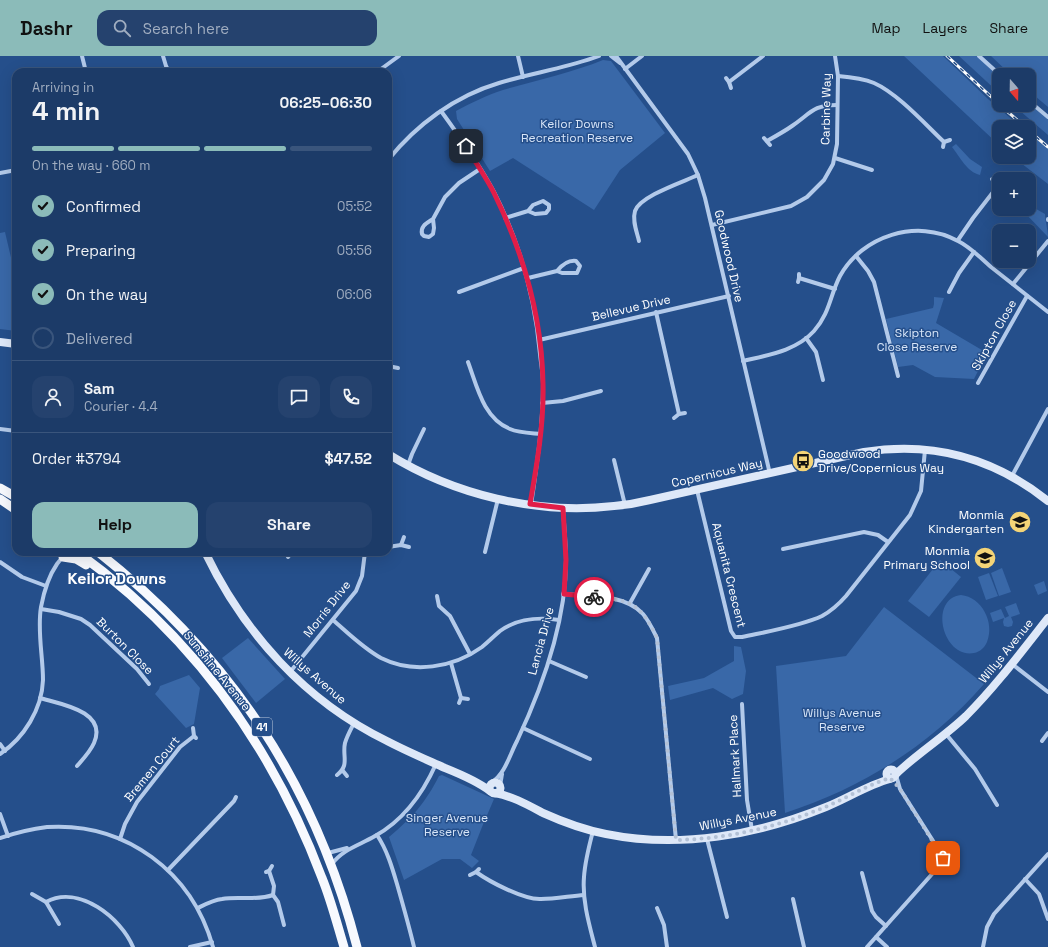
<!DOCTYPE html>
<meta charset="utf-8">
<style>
body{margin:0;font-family:"Space Grotesk",sans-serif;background:#25426e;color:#f1f3f6;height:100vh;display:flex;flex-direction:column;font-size:15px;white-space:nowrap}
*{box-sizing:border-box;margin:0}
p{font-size:13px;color:#a0adc0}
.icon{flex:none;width:22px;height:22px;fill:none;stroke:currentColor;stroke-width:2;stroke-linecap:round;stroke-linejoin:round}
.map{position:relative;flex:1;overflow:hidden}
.drawer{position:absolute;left:12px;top:12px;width:380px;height:488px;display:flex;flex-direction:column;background:#1c3b68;border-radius:12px;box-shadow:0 4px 16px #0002,0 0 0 1px #3a557c}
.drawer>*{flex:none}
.needle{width:26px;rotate:160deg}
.controls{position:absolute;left:992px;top:12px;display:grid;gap:8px}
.controls a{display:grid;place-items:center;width:44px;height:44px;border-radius:8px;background:#1c3b68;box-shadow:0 4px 16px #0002,0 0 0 1px #3a557c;font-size:20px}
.pin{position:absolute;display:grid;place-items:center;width:34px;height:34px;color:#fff;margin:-17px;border-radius:8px;box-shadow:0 2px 6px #0006}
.courier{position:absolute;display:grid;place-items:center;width:40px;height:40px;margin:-20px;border:3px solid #e11d48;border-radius:50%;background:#fff;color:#222;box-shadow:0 1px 5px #0007}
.summary em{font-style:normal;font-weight:700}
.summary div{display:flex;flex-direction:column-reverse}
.summary{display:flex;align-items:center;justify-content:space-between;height:68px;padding:0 20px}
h1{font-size:26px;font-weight:700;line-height:30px}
.bar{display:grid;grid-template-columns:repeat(4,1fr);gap:6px 4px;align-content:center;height:48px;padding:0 20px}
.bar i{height:5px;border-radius:3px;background:#3a557c}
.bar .current{background:#8bbbb9}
.bar p{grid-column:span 4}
.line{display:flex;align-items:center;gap:10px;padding:0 20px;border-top:1px solid #3a557c}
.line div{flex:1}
.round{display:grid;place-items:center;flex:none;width:42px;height:42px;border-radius:12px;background:#25426e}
ol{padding:0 20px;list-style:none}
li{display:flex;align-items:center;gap:12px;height:44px}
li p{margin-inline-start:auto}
li .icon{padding:4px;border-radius:50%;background:#8bbbb9;color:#111;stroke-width:4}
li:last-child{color:#a0adc0}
li i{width:22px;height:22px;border:2px solid #3a557c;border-radius:50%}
.primary-button{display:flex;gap:8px;margin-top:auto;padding:8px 20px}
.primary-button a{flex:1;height:46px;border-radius:12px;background:#8bbbb9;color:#111;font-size:16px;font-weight:700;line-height:46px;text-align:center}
.primary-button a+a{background:#25426e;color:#f1f3f6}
header{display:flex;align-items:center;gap:24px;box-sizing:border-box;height:56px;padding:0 20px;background:#8bbbb9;color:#111}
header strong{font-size:19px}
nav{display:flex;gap:22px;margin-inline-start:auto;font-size:14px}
.search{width:280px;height:36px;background:#25426e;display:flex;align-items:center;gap:10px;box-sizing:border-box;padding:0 14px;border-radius:12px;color:#a0adc0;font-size:15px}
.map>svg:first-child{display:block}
</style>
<header>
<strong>Dashr</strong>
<div class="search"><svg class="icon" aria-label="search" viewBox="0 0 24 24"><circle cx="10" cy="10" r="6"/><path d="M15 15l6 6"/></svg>Search here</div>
<nav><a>Map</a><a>Layers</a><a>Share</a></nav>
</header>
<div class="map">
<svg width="1048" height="891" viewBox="0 0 1048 891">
<rect width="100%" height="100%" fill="#254f8b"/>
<g fill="#3968a8">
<path d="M904,0H943L988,43L1021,71H999V89Z"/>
<path d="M959,0H977L999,21V37Z"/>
<path d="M991,0H1048V51L1029,35V19H1011Z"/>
<path d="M603,4L611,5L665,77L620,114L594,154L513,102L490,115L457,63L456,55C471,47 487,39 503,34C537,24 571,17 603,4Z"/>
<path d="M1029,47L1048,63V79L1013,49H1029Z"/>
<path d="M1029,77L1048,93V128L1013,101H1029Z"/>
<path d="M956,88L970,103L982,111L980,119C967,116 960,101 952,91Z"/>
<path d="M1029,149L1045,158C1045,166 1048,173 1048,181L1024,156L1019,153H1029Z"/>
<path d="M5,176L16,223V275L0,273V177Z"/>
<path d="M934,241L944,242L936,267L987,297L974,323L935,321L913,309L898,311L886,263L933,252L934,248Z"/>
<path d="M940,504L961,521L929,561L908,545Z"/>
<path d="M1002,512L1011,536L999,540L991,517Z"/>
<path d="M989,517L998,540L986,544L978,521Z"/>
<path d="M1044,525L1047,535L1038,539L1034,529Z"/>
<path d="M961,539C982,541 995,567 987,586C985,591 980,596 974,597C943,603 928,543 961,539Z"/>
<path d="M1016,547L1020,558L1011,561L1013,566L1012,570L1008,571L1004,570L1003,566L1004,562L993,566L990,557L1001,553L1005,562L1009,560L1005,551Z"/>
<path d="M884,551L984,628C931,689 862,732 785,757L776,610L846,600Z"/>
<path d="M248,582L285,623L256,647L222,602Z"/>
<path d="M734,590L741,591L746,615L743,638L732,643L713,632L670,644L668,630L704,622L734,605Z"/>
<path d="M189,619L200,632L194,668L186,672L155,638L159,633L160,630Z"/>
<path d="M442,719L494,743L482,771L471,799L479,805L472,812L460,803H442L404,824L389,781C412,762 426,746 439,720Z"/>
</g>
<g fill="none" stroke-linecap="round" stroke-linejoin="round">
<g stroke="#b3caea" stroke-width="4">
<path d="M82,0L86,16"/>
<path d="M163,0L166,10L169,16"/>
<path d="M518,0L523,21"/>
<path d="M611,0L620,7"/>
<path d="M616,0L688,98L698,119L705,142L770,418"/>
<path d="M979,0L1000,19"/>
<path d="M625,13L642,0"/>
<path d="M377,16L399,0"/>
<path d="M838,20C850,21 862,22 874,27C897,37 925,68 944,86"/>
<path d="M726,22L729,26L731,32"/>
<path d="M729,26L763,0"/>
<path d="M1029,45L1048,61"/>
<path d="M441,55C460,81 479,108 494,136C520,187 535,242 540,298C541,308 543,318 543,328C543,369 537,408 531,449"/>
<path d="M764,82L770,89"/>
<path d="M767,85C776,80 785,75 792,70C811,57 813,49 837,49"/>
<path d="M943,91L944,86L950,84"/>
<path d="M835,102L872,114"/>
<path d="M388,104C416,69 455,40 499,27C532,17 567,12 599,0"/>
<path d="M0,117L16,114"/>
<path d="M992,123L999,132"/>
<path d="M505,162L528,155L533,149L543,145L549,149V153L546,157L535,158L528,155"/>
<path d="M433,163C427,167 420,170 422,178L424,180L429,181L433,178L434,172L433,163L445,141L459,127L480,113"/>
<path d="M1048,163V164"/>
<path d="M712,169L791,150L807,141L824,124L833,108L837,88L838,20L835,0"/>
<path d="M958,184L973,162L997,131"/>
<path d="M639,185C637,176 632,165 635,155C640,140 683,126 698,119"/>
<path d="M856,200L868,215L874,226L898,320"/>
<path d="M528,222L557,215L562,217H577L580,210L576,205C569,204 562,209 557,215"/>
<path d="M799,222L835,233"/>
<path d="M798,226L799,222V218"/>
<path d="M1013,228L1048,185"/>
<path d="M388,233L391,235"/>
<path d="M459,236L524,212"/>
<path d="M949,236L959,217L974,196"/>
<path d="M656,256L679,358"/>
<path d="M806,282L816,296L823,324"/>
<path d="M539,284L729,240"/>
<path d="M743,305C768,299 796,295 814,275C830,257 830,239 840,220C862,180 917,162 958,185C970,191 981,202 991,211C1010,226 1029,241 1048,256"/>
<path d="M468,306C477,330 483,362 510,373C519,377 531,377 541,378"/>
<path d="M388,310L398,312"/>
<path d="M978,327L1027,240"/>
<path d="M542,347L563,345L601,335"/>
<path d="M674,362L679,358L685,357"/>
<path d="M0,373L16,375"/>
<path d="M614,404L625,449"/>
<path d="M408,409L412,398L424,373"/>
<path d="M1012,420L1048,353"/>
<path d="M697,434L731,575L735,581H742C765,576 801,570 822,560C831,555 839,548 846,540L910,459L921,435L925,394"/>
<path d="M401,489L404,481"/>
<path d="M388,491L401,489L409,491"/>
<path d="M783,493L864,476L878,479L888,486"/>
<path d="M485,496L498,443"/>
<path d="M288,501L292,496"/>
<path d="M0,506L22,521L46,530"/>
<path d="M563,538C588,540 625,538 643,558C649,565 653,574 657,582L676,784"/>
<path d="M437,540L439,550L450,560L470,598"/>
<path d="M630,547L649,513"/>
<path d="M41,553L59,556L81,563L90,569L137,613L149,628"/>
<path d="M333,564C348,577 363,592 381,602C413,618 453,612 482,591C488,586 494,580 500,575C518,562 538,561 559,564"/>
<path d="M549,605L586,621"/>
<path d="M451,607L461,642L459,647"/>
<path d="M1012,608L1048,636"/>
<path d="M290,616L356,535L362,520L365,496"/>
<path d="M40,642C60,648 108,655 94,687C90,696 83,703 77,710"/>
<path d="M461,642L468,643"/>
<path d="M742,648L747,744L752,774"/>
<path d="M193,672L194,680L196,682"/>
<path d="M523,672L590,703"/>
<path d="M946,678L975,713L997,749"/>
<path d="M1042,685L1048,677"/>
<path d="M0,688L5,695"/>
<path d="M0,698C24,682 42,653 43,624C43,600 37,575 41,551C44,535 48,521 57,508C60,504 63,501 66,496"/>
<path d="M343,715L347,720"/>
<path d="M337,719C350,709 342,700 345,687C347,680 351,673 354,667"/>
<path d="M492,726C505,718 510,698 517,685C543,630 566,565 566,504C566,486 564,469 563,452"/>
<path d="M500,730L502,718"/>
<path d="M0,758L8,780"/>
<path d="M593,775C589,790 585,805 584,821C582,844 589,868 595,891"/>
<path d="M377,779C387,794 392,811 397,828C403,849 409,870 414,891"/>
<path d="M0,782C15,777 31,773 47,771C126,766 192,816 213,891"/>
<path d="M120,783L125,768L137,746L180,691L194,680"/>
<path d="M707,783L727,861"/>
<path d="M328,797L347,792"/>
<path d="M332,808C343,793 360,789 375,780C404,764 423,737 436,708"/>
<path d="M168,814L234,745L236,741"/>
<path d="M269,815L274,830L273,839"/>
<path d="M266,816L269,815L272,810"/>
<path d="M476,816C490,826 524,844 541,843C555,843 570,840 584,839"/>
<path d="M862,817L872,855L876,861L886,870"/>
<path d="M470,819L476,816L479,813"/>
<path d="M1025,823L1039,838L1048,863"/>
<path d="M32,838L46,846L59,868"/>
<path d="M273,839L278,846L284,869"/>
<path d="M793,843L804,891"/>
<path d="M46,846C79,828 121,862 133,891"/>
<path d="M198,852C206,848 213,844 222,843C239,840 256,845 273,839"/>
<path d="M657,852L664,869L667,891"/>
<path d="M876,881L887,891"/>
<path d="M190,891L212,886"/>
<path d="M867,891L941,808L943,805L942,799L900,733L896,719"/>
<path d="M983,891L987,871L994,858L1048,798"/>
</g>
<g stroke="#dee8f8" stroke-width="8">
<path d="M0,286L16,288"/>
<path d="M388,398C454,439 537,459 614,450C626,449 638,447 650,444L864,396C932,385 994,402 1048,445"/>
<path d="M205,496C244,577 305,645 387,685C406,695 425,703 445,712C460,718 477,725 490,735"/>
<circle cx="891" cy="718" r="4.5"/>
<path d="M896,718C918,697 944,681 966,660C996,630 1022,595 1048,562"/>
<circle cx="495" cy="732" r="5.5"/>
<path d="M495,737C512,740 528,749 543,757C563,766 585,774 606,778C680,793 757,779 826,751C848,742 868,729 890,723"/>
</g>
<g stroke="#f7f9fe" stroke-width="9">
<path d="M0,432L16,441"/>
<path d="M0,443L16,454"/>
<path d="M77,496C192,579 272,689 322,822C331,844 337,868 344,891"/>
<path d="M98,496C230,600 315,728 357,891"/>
<path d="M63,501L76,503L86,509"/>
</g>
<g stroke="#fff" stroke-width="3">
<g id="rail">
<path d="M947,0L999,48"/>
<path d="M1000,49L1025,71"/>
<path d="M1029,75L1048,91"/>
</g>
</g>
<use href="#rail" stroke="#254f8b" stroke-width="1.5" stroke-dasharray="4.5" stroke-linecap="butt"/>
</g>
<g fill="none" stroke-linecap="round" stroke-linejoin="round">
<path stroke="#b3c1d6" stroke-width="4" stroke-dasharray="0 7.2" d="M594,541C631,544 640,547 657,582L676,784C727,783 778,771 825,751C847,742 867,729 890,722L900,733L943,802"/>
<path stroke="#e11d48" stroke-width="5" d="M466,90C475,106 486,121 494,137C523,196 542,262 543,328C544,368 537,408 530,448L563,452L566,504L564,538L594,541"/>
</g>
<defs>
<g id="bus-disc" transform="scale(1.15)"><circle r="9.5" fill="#f4d477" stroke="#254f8b"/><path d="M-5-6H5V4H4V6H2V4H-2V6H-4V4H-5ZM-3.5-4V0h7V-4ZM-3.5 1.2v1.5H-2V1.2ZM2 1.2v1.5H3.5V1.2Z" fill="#111"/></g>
<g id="school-disc" transform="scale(1.15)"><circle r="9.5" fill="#f4d477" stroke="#254f8b"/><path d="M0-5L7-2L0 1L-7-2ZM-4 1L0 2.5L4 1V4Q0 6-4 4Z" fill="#111"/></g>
</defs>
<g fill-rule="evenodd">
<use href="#bus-disc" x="803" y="405"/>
<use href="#school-disc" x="1020" y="466"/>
<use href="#school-disc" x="985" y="502"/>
</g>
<g text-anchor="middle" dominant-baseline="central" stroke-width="3" stroke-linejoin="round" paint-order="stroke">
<rect fill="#254f8b" stroke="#becadc" stroke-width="1" x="252" y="662" width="20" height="18" rx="3"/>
<g font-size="11" font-weight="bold" fill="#fff">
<text x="262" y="671">41</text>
</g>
<g font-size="12" fill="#fff" stroke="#254f8b">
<text transform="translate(826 53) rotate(-89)">Carbine Way</text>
<text transform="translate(729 200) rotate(77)">Goodwood Drive</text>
<text transform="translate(631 252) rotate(-13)">Bellevue Drive</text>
<text transform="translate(994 279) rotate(-61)">Skipton Close</text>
<text transform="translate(717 417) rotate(-13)">Copernicus Way</text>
<text transform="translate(729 519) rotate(76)">Aquanita Crescent</text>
<text transform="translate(327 553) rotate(-52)">Morris Drive</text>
<text transform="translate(541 585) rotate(-75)">Lancia Drive</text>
<text transform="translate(125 590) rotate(45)">Burton Close</text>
<text transform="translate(1006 595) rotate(-51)">Willys Avenue</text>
<text transform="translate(217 615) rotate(51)">Sunshine Avenue</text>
<text transform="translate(315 620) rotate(41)">Willys Avenue</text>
<text transform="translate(735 700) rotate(-93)">Hallmark Place</text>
<text transform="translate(152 713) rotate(-51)">Bremen Court</text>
<text transform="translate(738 763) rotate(-11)">Willys Avenue</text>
</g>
<g font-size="12" fill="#d7e5f8" stroke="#254f8b">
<text x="577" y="68">Keilor Downs<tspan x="577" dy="14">Recreation Reserve</tspan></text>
<text x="917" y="277">Skipton<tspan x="917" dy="14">Close Reserve</tspan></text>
<text x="842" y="657">Willys Avenue<tspan x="842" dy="14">Reserve</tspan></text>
<text x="447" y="762">Singer Avenue<tspan x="447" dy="14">Reserve</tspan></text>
</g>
<g font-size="12" fill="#fff" stroke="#254f8b" text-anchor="end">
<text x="818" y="398" text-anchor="start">Goodwood<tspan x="818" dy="14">Drive/Copernicus Way</tspan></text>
<text x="1004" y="459">Monmia<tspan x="1004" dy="14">Kindergarten</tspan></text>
<text x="970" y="495">Monmia<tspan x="970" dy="14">Primary School</tspan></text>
</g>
<g font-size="16" font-weight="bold" fill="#fff" stroke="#254f8b">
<text x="117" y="522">Keilor Downs</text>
</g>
</g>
</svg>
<div class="controls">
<a><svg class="needle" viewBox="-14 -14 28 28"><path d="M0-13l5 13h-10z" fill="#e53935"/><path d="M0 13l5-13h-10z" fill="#a0adc0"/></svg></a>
<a><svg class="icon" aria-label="layers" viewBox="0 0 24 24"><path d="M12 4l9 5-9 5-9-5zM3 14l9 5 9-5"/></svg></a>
<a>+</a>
<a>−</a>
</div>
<div class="pin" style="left:943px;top:802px;background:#ea580c"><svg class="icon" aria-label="bag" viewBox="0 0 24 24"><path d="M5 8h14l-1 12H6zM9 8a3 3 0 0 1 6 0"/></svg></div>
<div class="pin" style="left:466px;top:90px;background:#1f2937"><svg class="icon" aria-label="home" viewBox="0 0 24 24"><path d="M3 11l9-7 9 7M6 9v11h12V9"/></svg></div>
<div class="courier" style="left:594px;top:541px"><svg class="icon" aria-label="bike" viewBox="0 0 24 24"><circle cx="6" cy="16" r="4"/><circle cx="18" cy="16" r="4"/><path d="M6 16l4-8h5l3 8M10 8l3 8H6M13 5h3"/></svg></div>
<section class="drawer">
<div class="summary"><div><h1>4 min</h1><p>Arriving in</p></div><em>06:25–06:30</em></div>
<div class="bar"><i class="current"></i><i class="current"></i><i class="current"></i><i></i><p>On the way · 660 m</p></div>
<ol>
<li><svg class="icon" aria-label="check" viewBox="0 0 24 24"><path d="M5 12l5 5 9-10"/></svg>Confirmed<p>05:52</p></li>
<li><svg class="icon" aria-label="check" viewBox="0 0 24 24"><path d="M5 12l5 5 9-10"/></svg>Preparing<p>05:56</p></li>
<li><svg class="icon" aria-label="check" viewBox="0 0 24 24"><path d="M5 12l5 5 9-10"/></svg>On the way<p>06:06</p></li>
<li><i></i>Delivered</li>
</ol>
<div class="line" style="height:72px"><a class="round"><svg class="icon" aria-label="person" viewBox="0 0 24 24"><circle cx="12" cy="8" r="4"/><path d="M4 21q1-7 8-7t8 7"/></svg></a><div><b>Sam</b><p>Courier · 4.4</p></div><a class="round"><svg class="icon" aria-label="chat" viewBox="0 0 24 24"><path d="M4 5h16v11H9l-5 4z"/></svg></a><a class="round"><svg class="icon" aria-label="phone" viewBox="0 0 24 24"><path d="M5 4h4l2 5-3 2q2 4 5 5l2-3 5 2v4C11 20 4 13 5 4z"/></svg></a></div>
<div class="line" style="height:52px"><div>Order #3794</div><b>$47.52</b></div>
<div class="primary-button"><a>Help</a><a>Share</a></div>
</section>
</div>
